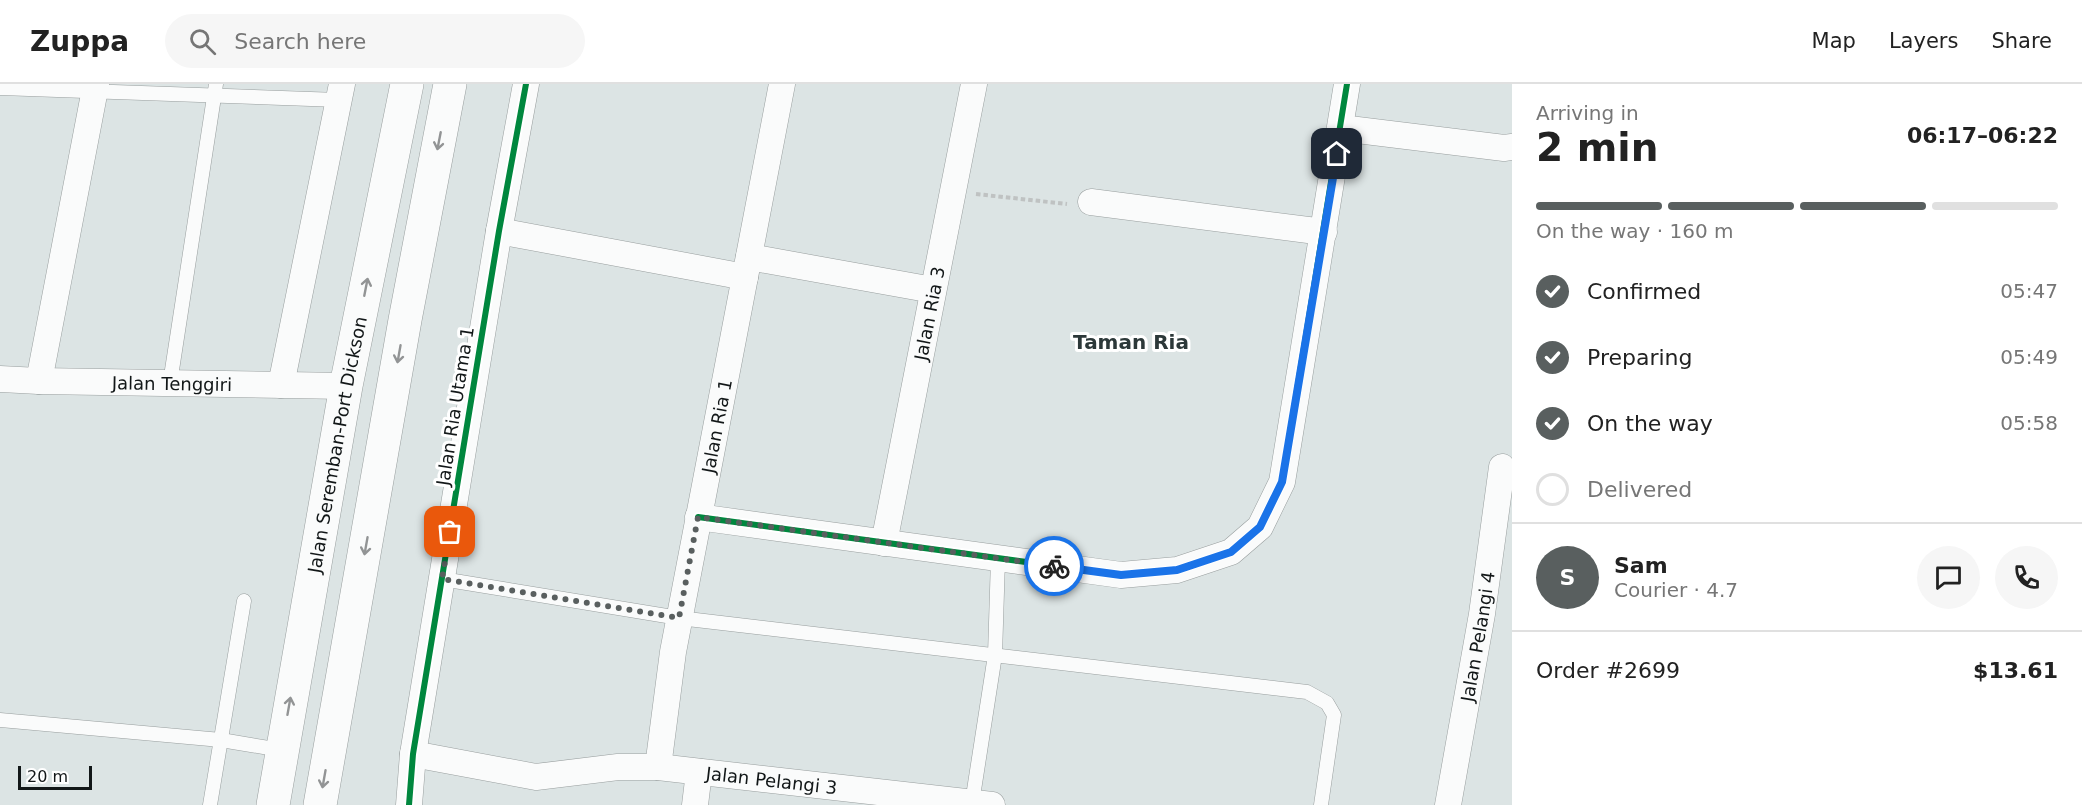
<!DOCTYPE html>
<meta charset="utf-8">
<style>
body{margin:0;font-family:"DejaVu Sans",sans-serif;background:#f6f6f6;color:#222;height:100vh;display:flex;flex-direction:column;font-size:22px;white-space:nowrap}
*{box-sizing:border-box;margin:0}
p{font-size:20px;color:#767676}
.icon{flex:none;width:33px;height:33px;fill:none;stroke:currentColor;stroke-width:2;stroke-linecap:round;stroke-linejoin:round}
.map{position:relative;flex:1;overflow:hidden}
.side{display:flex;flex-direction:column;background:#fff;width:570px}
.side>*{flex:none}
.scale{position:absolute;left:18px;bottom:15px;width:74px;box-sizing:border-box;padding-left:6px;border:3px solid #121718;border-top:0;font-size:16px;line-height:21px;white-space:nowrap;color:#121718;-webkit-text-stroke:4px #fff;paint-order:stroke}
.pin{position:absolute;display:grid;place-items:center;width:51px;height:51px;color:#fff;margin:-26px;border-radius:12px;box-shadow:0 3px 9px #0006}
.courier{position:absolute;display:grid;place-items:center;width:60px;height:60px;margin:-30px;border:4px solid #1a73e8;border-radius:50%;background:#fff;color:#222;box-shadow:0 2px 8px #0007}
.headline em{font-style:normal;font-weight:700}
.headline div{display:flex;flex-direction:column-reverse}
.headline{display:flex;align-items:center;justify-content:space-between;height:102px;padding:0 24px}
h1{font-size:39px;font-weight:700;line-height:45px}
.bar{display:grid;grid-template-columns:repeat(4,1fr);gap:9px 6px;align-content:center;height:72px;padding:0 24px}
.bar i{height:8px;border-radius:4px;background:#e0e0e0}
.bar .on{background:#595f5f}
.bar p{grid-column:span 4}
.line{display:flex;align-items:center;gap:15px;padding:0 24px;border-top:2px solid #e0e0e0}
.line div{flex:1}
.round{display:grid;place-items:center;flex:none;width:63px;height:63px;border-radius:32px;background:#f6f6f6}
ol{padding:0 24px;list-style:none}
li{display:flex;align-items:center;gap:18px;height:66px}
li p{margin-inline-start:auto}
li .icon{padding:6px;border-radius:50%;background:#595f5f;color:#fff;stroke-width:4}
li:last-child{color:#767676}
li i{width:33px;height:33px;border:3px solid #e0e0e0;border-radius:50%}
header{display:flex;align-items:center;gap:36px;box-sizing:border-box;height:84px;padding:0 30px;background:#fff;border-bottom:2px solid #e0e0e0}
header strong{font-size:28px}
nav{display:flex;gap:33px;margin-inline-start:auto;font-size:21px}
.search{width:420px;height:54px;background:#f6f6f6;display:flex;align-items:center;gap:15px;box-sizing:border-box;padding:0 21px;border-radius:33px;color:#767676;font-size:22px}
main{display:flex;flex:1;min-height:0}
.map>svg:first-child{display:block}
</style>
<header>
<strong>Zuppa</strong>
<div class="search"><svg class="icon" aria-label="search" viewBox="0 0 24 24"><circle cx="10" cy="10" r="6"/><path d="M15 15l6 6"/></svg>Search here</div>
<nav><a>Map</a><a>Layers</a><a>Share</a></nav>
</header>
<main>
<div class="map">
<svg width="1512" height="721" viewBox="0 0 1512 721">
<rect width="100%" height="100%" fill="#dce4e4"/>
<g fill="none" stroke-linecap="round" stroke-linejoin="round">
<g stroke="#989e9e" stroke-width="15">
<g id="service">
<path d="M0,4L339,16"/>
<path d="M170,299L216,0"/>
<path d="M442,495L679,534L1307,608L1327,619L1334,631L1321,721"/>
<path d="M0,636L221,656L281,666"/>
<path d="M972,719L995,571L998,475"/>
<path d="M210,721L244,517"/>
</g>
</g>
<g stroke="#989e9e" stroke-width="27">
<g id="minor">
<path d="M1341,44L1504,64L1512,63"/>
<path d="M1091,118L1324,148"/>
<path d="M499,147L745,193"/>
<path d="M749,173L933,206"/>
<path id="s1" d="M0,295L39,297L346,302"/>
<path d="M39,297L96,0"/>
<path d="M281,301L342,0"/>
<path d="M698,433L1121,491L1177,486L1231,468L1260,443L1282,398L1347,0"/>
<path id="s2" d="M884,459L974,0"/>
<path id="s3" d="M413,670L536,693L618,683H658L992,721"/>
<path id="s4" d="M658,683L673,568L782,0"/>
<path d="M409,721L413,670L499,147L526,0"/>
<path d="M695,721L699,688"/>
<path id="s5" d="M1448,721L1482,530L1502,383"/>
</g>
</g>
<g stroke="#989e9e" stroke-width="34">
<g id="trunk">
<path id="s6" d="M273,721L346,302L407,0"/>
<path d="M320,721L405,236L450,0"/>
</g>
</g>
<path stroke="#bfc2c2" stroke-width="4" stroke-dasharray="4.5 3" stroke-linecap="butt" d="M976,110L1067,120"/>
<use href="#service" stroke="#fafbfb" stroke-width="14"/>
<use href="#minor" stroke="#fafbfb" stroke-width="26"/>
<use href="#trunk" stroke="#fafbfb" stroke-width="33"/>
<g stroke="#fff" stroke-width="10">
<g id="cycleway">
<path d="M698,433L1121,491L1177,486L1231,468L1260,443L1282,398L1347,0"/>
<path d="M409,721L413,670L499,147L526,0"/>
</g>
</g>
<use href="#cycleway" stroke="#00873e" stroke-width="6"/>
</g>
<defs><path id="oneway-shaft" d="M-6 0H5M1.5-3L5.5 0L1.5 3" fill="none" stroke-width="1.6" stroke-linecap="round" stroke-linejoin="round" transform="scale(1.5)"/></defs>
<g stroke="#929495">
<use href="#oneway-shaft" transform="translate(439 57) rotate(101)"/>
<use href="#oneway-shaft" transform="translate(366 203) rotate(-79)"/>
<use href="#oneway-shaft" transform="translate(399 270) rotate(100)"/>
<use href="#oneway-shaft" transform="translate(366 462) rotate(100)"/>
<use href="#oneway-shaft" transform="translate(289 622) rotate(-80)"/>
<use href="#oneway-shaft" transform="translate(324 695) rotate(100)"/>
</g>
<g fill="none" stroke-linecap="round" stroke-linejoin="round">
<path stroke="#595f5f" stroke-width="6" stroke-dasharray="0 10.8" d="M450,448L442,495L679,534L698,433L1054,482"/>
<path stroke="#1a73e8" stroke-width="8" d="M1054,482L1121,491L1177,486L1231,468L1260,443L1282,398L1337,70"/>
</g>
<g text-anchor="middle" dominant-baseline="central" stroke-width="6" stroke-linejoin="round" paint-order="stroke">
<g font-size="18" fill="#121718" stroke="#fff">
<text stroke="none"><textPath href="#s2" startOffset="234">Jalan Ria 3</textPath></text>
<text stroke="none"><textPath href="#s1" startOffset="172">Jalan Tenggiri</textPath></text>
<text transform="translate(455 322) rotate(-81)">Jalan Ria Utama 1</text>
<text stroke="none"><textPath href="#s4" startOffset="346">Jalan Ria 1</textPath></text>
<text stroke="none"><textPath href="#s6" startOffset="366">Jalan Seremban-Port Dickson</textPath></text>
<text stroke="none"><textPath href="#s5" startOffset="171">Jalan Pelangi 4</textPath></text>
<text stroke="none"><textPath href="#s3" startOffset="362">Jalan Pelangi 3</textPath></text>
</g>
<g font-size="20" font-weight="bold" fill="#2c3839" stroke="#fff">
<text x="1131" y="258">Taman Ria</text>
</g>
</g>
</svg>
<div class="scale">20 m</div>
<div class="pin" style="left:450px;top:448px;background:#ea580c"><svg class="icon" aria-label="bag" viewBox="0 0 24 24"><path d="M5 8h14l-1 12H6zM9 8a3 3 0 0 1 6 0"/></svg></div>
<div class="pin" style="left:1337px;top:70px;background:#1f2937"><svg class="icon" aria-label="home" viewBox="0 0 24 24"><path d="M3 11l9-7 9 7M6 9v11h12V9"/></svg></div>
<div class="courier" style="left:1054px;top:482px"><svg class="icon" aria-label="bike" viewBox="0 0 24 24"><circle cx="6" cy="16" r="4"/><circle cx="18" cy="16" r="4"/><path d="M6 16l4-8h5l3 8M10 8l3 8H6M13 5h3"/></svg></div>
</div>
<section class="side">
<div class="headline"><div><h1>2 min</h1><p>Arriving in</p></div><em>06:17–06:22</em></div>
<div class="bar"><i class="on"></i><i class="on"></i><i class="on"></i><i></i><p>On the way · 160 m</p></div>
<ol>
<li><svg class="icon" aria-label="check" viewBox="0 0 24 24"><path d="M5 12l5 5 9-10"/></svg>Confirmed<p>05:47</p></li>
<li><svg class="icon" aria-label="check" viewBox="0 0 24 24"><path d="M5 12l5 5 9-10"/></svg>Preparing<p>05:49</p></li>
<li><svg class="icon" aria-label="check" viewBox="0 0 24 24"><path d="M5 12l5 5 9-10"/></svg>On the way<p>05:58</p></li>
<li><i></i>Delivered</li>
</ol>
<div class="line" style="height:108px"><b class="round" style="background:#595f5f;color:#fff">S</b><div><b>Sam</b><p>Courier · 4.7</p></div><a class="round"><svg class="icon" aria-label="chat" viewBox="0 0 24 24"><path d="M4 5h16v11H9l-5 4z"/></svg></a><a class="round"><svg class="icon" aria-label="phone" viewBox="0 0 24 24"><path d="M5 4h4l2 5-3 2q2 4 5 5l2-3 5 2v4C11 20 4 13 5 4z"/></svg></a></div>
<div class="line" style="height:78px"><div>Order #2699</div><b>$13.61</b></div>
</section>
</main>
